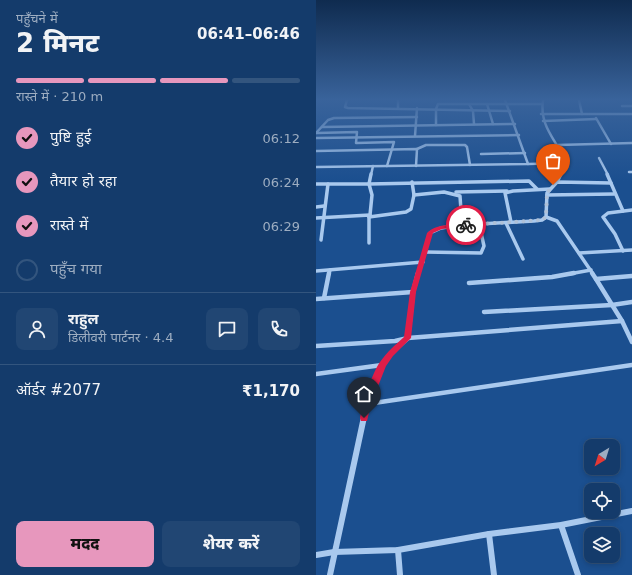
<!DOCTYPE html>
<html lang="hi">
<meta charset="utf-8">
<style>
body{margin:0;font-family:"DejaVu Sans","Noto Sans Devanagari",sans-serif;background:#214673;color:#f1f3f6;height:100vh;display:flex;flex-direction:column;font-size:15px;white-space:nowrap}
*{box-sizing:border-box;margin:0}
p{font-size:13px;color:#9dadc1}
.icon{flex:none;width:22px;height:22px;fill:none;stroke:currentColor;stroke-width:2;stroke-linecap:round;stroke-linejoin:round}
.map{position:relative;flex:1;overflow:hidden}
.details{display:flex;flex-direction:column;background:#143b6b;width:316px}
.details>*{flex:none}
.needle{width:26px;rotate:218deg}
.buttons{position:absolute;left:268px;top:439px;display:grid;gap:8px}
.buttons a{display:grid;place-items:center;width:36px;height:36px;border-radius:8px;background:#143b6b;box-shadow:0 2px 6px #0003,0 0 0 1px #33557e;font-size:20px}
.pin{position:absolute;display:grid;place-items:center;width:34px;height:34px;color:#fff;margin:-41px -17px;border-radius:50% 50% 50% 0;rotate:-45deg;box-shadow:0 0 4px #0007}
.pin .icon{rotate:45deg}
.courier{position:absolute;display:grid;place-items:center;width:40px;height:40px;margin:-20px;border:3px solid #e11d48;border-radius:50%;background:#fff;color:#222;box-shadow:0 1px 5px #0007}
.headline em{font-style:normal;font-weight:800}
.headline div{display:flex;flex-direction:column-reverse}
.headline{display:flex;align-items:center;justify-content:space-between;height:68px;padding:0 16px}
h1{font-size:26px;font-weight:800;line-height:30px}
.bar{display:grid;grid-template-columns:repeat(4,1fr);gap:6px 4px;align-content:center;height:48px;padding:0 16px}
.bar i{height:5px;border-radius:3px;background:#33557e}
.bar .active{background:#e797bd}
.bar p{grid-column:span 4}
.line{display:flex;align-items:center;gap:10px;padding:0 16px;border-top:1px solid #33557e}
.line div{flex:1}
.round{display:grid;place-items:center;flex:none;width:42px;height:42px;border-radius:8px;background:#214673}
ol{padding:0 16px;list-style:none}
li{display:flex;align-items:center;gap:12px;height:44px}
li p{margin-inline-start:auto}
li .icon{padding:4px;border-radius:50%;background:#e797bd;color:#111;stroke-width:4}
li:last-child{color:#9dadc1}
li i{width:22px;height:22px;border:2px solid #33557e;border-radius:50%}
.button{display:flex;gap:8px;margin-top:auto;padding:8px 16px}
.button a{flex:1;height:46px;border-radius:8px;background:#e797bd;color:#111;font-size:16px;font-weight:800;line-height:46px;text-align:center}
.button a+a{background:#214673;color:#f1f3f6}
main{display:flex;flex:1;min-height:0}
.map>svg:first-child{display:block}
</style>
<main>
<section class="details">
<div class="headline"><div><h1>2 मिनट</h1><p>पहुँचने में</p></div><em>06:41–06:46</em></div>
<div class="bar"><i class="active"></i><i class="active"></i><i class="active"></i><i></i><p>रास्ते में · 210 m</p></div>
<ol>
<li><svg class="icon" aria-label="check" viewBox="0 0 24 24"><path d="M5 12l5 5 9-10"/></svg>पुष्टि हुई<p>06:12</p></li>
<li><svg class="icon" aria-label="check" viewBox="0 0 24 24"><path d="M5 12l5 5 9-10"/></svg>तैयार हो रहा<p>06:24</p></li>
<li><svg class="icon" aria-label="check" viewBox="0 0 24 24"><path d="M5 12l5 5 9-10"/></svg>रास्ते में<p>06:29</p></li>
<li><i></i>पहुँच गया</li>
</ol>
<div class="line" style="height:72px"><a class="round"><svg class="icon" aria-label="person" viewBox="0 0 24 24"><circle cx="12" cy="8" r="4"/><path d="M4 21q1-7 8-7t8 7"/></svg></a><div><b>राहुल</b><p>डिलीवरी पार्टनर · 4.4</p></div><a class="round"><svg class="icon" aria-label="chat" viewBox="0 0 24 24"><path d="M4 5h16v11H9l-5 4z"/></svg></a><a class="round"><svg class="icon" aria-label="phone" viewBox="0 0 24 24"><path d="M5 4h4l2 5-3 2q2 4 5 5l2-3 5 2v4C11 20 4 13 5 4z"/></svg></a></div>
<div class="line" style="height:52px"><div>ऑर्डर #2077</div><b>₹1,170</b></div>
<div class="button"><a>मदद</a><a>शेयर करें</a></div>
</section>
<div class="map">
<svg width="316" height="575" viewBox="0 0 316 575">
<rect width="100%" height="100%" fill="#1b4f8f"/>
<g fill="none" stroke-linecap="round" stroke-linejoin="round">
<g stroke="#a9c9ee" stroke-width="2.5">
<path d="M31,100L29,107L32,108L194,111"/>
<path d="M82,100V108"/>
<path d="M227,100C223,127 241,140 250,163L244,175"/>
<path d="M263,100L266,114"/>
<path d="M153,104L157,111L158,124"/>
<path d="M171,104L177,124"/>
<path d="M306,106H316"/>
<path d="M225,114H316"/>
<path d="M280,118L295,144"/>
<path d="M227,121L280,119"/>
<path d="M120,125V109L122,104H226"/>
<path d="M6,127L199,124"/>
<path d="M0,133L41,132L40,143L78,142L71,166"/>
<path d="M0,133L12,120L18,118L101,117"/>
<path d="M99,136L101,108"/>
<path d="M0,138L203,135"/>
<path d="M241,145L316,143"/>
<path d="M101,149L110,145H149L151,147L154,165"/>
<path d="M0,151L101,149L100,166"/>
<path d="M165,154L209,153"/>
<path d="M283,158L292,175"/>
<path d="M212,164L250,163"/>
<path d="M0,167L212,164L189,100"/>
<path d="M313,172H316"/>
<path d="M55,175L57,166"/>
</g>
<g stroke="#a9c9ee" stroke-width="3.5">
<path d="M291,174L307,211"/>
<path d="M241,182L245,174"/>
<path d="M0,184H12"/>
<path d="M140,192L191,191"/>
<path d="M98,195L128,192L144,196L146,225L218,221L226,220L230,217L231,193L241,182L295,183"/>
<path d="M231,195L298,194"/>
<path d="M0,207L8,206"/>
<path d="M54,215L56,195L53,184L213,181L221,189"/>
<path d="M53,217V243"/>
<path d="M230,217L241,221L277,274"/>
<path d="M0,218L54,215L53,217L90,212L95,209L98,195L96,182"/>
<path d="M195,222L189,193L197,191L234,189"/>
<path d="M190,223L207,259"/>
<path d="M5,240L12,184H53L55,174"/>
<path d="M307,251L299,234L287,217L292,213L316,210"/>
<path d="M109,252L165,253L168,246L163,224"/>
<path d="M263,253L316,250"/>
<path d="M0,271L107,262"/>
<path d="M13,274L14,270"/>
<path d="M102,274L114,233L125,228L146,225"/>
<path d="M253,274L275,270"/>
</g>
<g stroke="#a9c9ee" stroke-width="4.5">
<path d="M276,273L280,279"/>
<path d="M316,276L280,279L306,321L316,342"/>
<path d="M153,283L236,277L258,273"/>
<path d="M8,298L13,273"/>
<path d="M0,299L97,292"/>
<path d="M168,312L296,305L316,302"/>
<path d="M0,346L79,341L92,338L306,321"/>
<path d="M0,374L66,365"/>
<path d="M51,404L316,365"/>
<path d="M51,404L66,365L74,354L92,338L97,292L102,273"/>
</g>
<g stroke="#a9c9ee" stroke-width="6">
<path d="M51,404L57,403"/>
<path d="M245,525L262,575"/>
<path d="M173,534L178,575"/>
<path d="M82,550L84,575"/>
<path d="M0,555L18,552L82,550L173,534L245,525L316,511"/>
<path d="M14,575L51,403"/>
</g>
</g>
<linearGradient id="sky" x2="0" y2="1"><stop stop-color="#0f2b4f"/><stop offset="0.55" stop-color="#39639b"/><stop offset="1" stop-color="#39639b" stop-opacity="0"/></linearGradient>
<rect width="316" height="181" fill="url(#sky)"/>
<path fill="#e11d48" d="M150,224H152V226L126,229L117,233L100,292L95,338L77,356L70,366L55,404L51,421H45L44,418C47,403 55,375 64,362C71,352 79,345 88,337L94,292L111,233C121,223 138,225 150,224Z"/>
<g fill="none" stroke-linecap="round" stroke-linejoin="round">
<path stroke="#afc1d8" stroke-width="4" stroke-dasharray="0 7.2" d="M150,225L226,220L230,217L231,193L237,185"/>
</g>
</svg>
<div class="buttons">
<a><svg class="needle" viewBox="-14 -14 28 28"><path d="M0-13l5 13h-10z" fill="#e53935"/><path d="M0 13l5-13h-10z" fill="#9dadc1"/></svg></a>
<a><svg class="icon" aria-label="locate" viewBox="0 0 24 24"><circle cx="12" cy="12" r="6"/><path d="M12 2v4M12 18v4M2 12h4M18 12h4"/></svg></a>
<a><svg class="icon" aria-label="layers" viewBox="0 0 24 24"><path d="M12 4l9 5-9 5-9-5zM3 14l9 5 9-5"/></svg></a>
</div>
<div class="pin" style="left:237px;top:185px;background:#ea580c"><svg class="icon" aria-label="bag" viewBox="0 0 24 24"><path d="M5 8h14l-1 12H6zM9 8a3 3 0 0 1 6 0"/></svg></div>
<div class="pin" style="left:48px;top:418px;background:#1f2937"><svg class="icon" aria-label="home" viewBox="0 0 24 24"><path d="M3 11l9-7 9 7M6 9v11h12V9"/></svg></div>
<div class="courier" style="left:150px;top:225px"><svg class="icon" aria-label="bike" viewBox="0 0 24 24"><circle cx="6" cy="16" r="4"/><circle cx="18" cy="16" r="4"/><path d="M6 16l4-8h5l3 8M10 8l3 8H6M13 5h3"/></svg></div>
</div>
</main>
